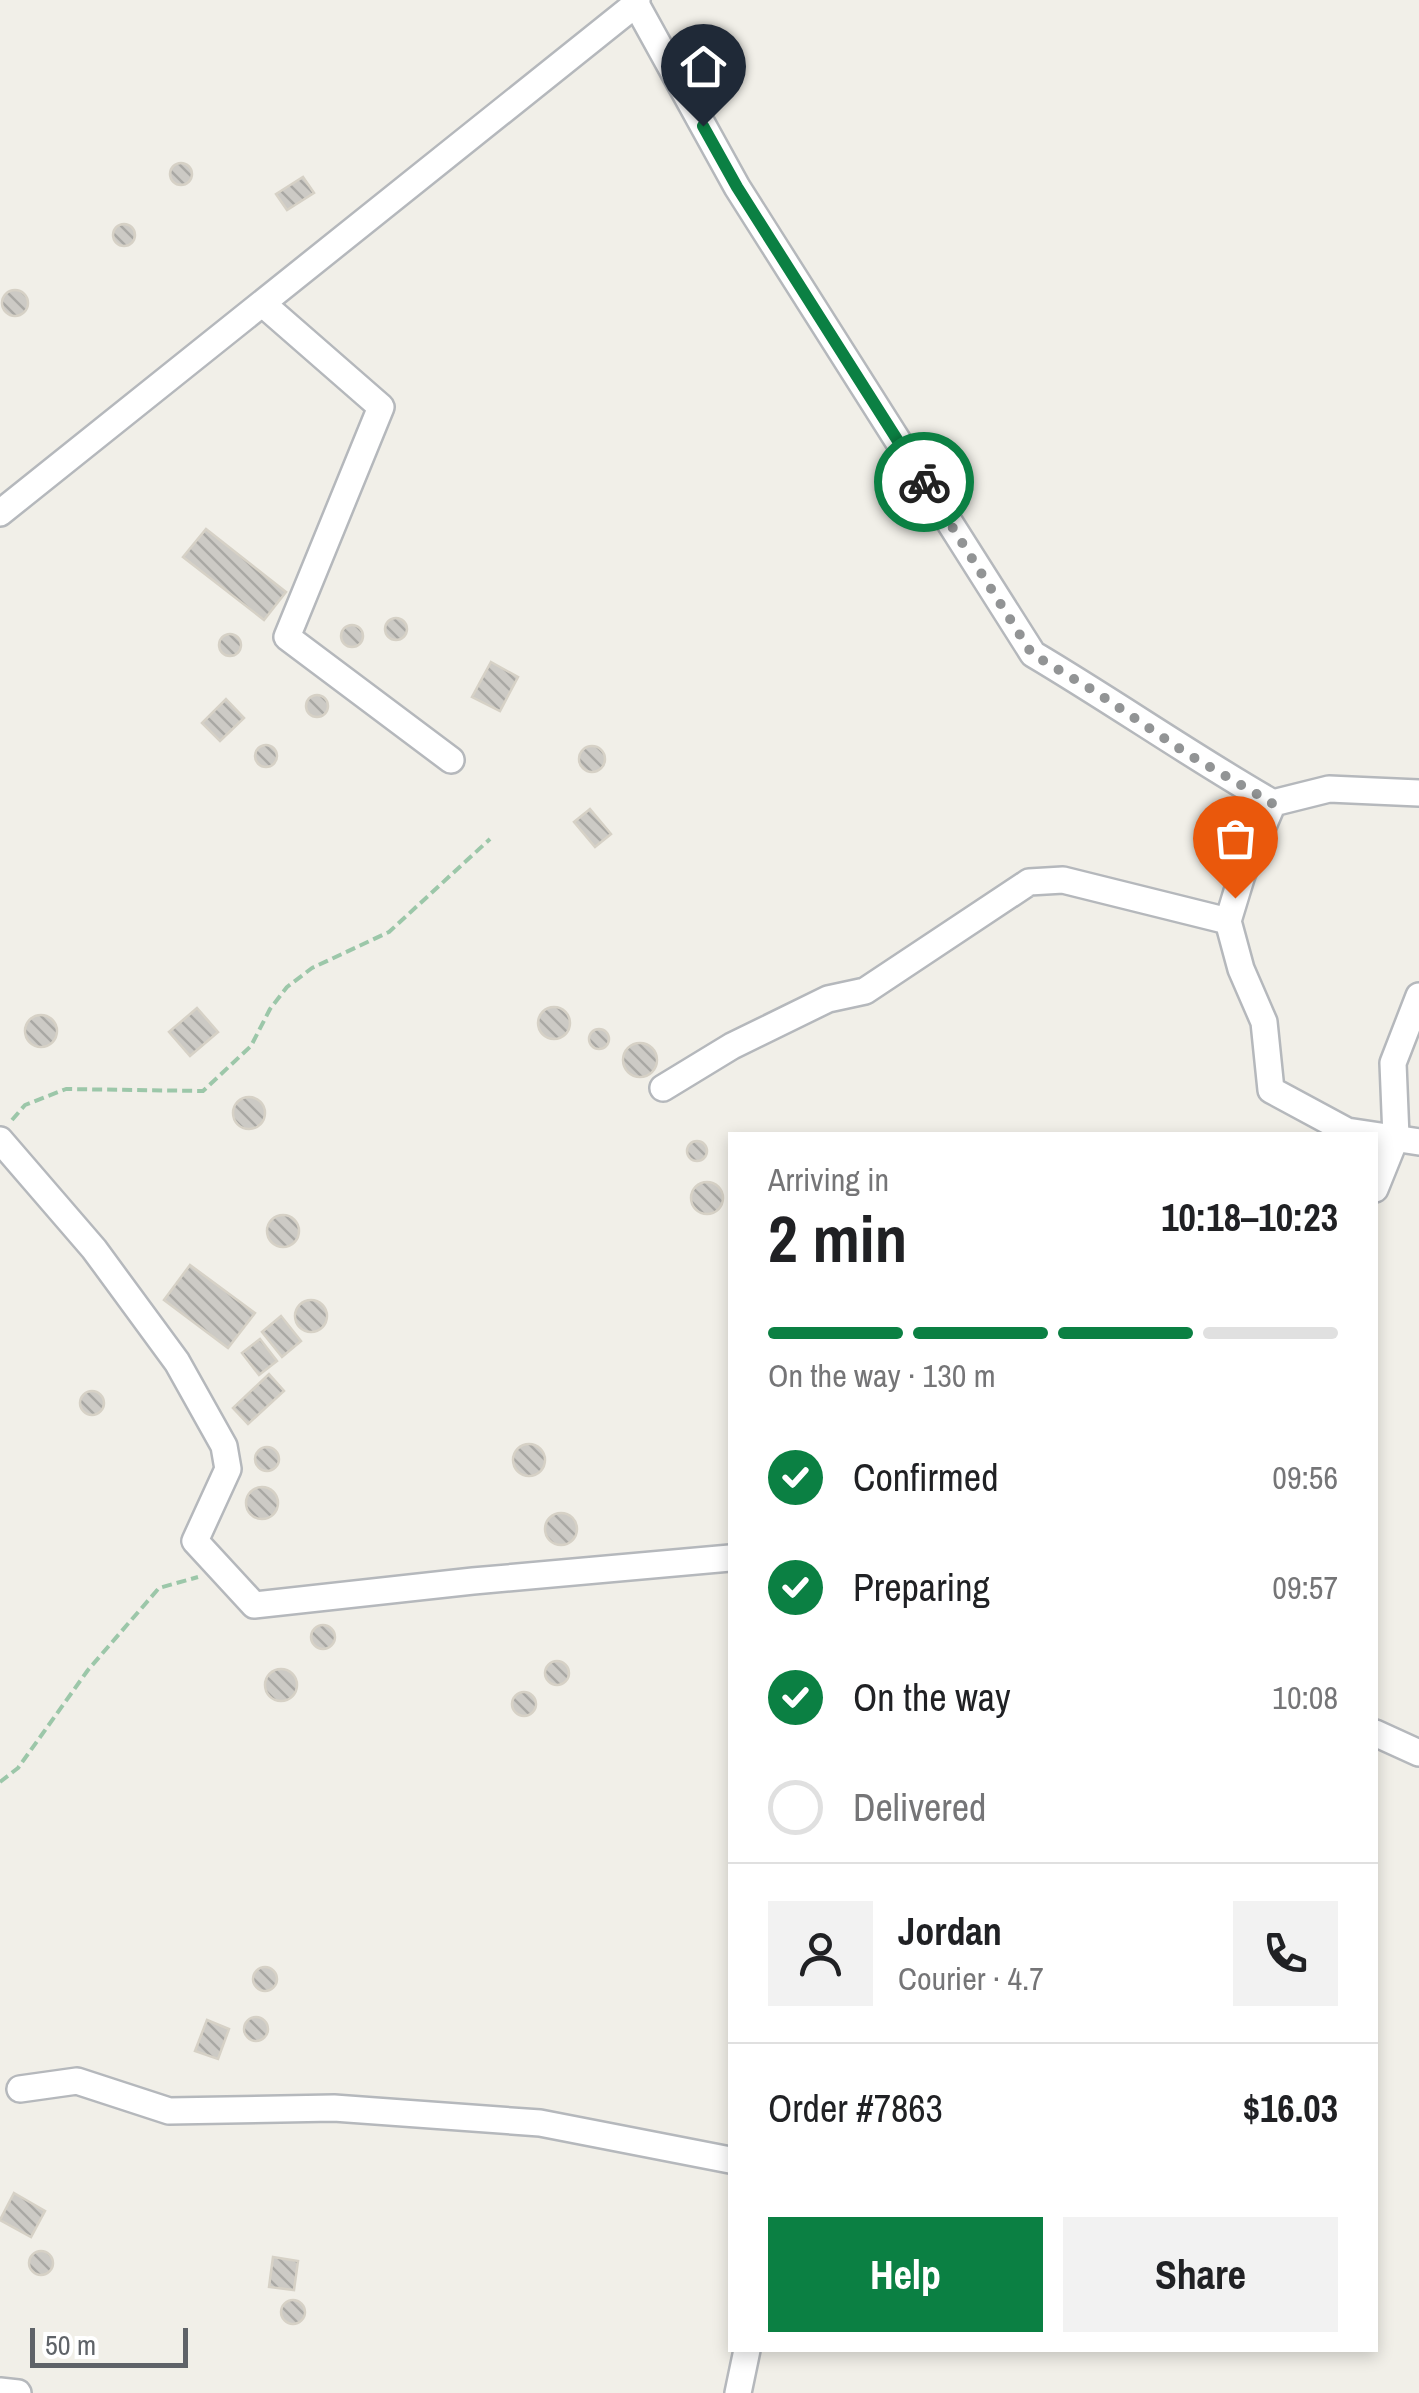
<!DOCTYPE html>
<meta charset="utf-8">
<style>
body{margin:0;font-family:"Archivo Narrow",sans-serif;background:#f2f2f2;color:#202124;height:100vh;display:flex;flex-direction:column;font-size:38px;white-space:nowrap}
*{box-sizing:border-box;margin:0}
p{font-size:32px;color:#757577}
.icon{flex:none;width:55px;height:55px;fill:none;stroke:currentColor;stroke-width:2;stroke-linecap:round;stroke-linejoin:round}
.map{position:relative;flex:1;overflow:hidden}
.panel{position:absolute;left:728px;top:1132px;width:650px;height:1220px;display:flex;flex-direction:column;background:#fff;border-radius:0px;box-shadow:0 5px 15px #0003}
.panel>*{flex:none}
.scale{position:absolute;left:30px;bottom:25px;width:158px;box-sizing:border-box;padding-left:10px;border:5px solid #5f6368;border-top:0;font-size:28px;line-height:35px;white-space:nowrap;color:#5f6368;-webkit-text-stroke:8px #fff;paint-order:stroke}
.pin{position:absolute;display:grid;place-items:center;width:85px;height:85px;color:#fff;margin:-102px -42px;border-radius:50% 50% 50% 0;rotate:-45deg;box-shadow:0 0 10px #0007}
.pin .icon{rotate:45deg}
.courier{position:absolute;display:grid;place-items:center;width:100px;height:100px;margin:-50px;border:8px solid #0b8043;border-radius:50%;background:#fff;color:#222;box-shadow:0 2px 12px #0007}
.head em{font-style:normal;font-weight:700}
.head div{display:flex;flex-direction:column-reverse}
.head{display:flex;align-items:center;justify-content:space-between;height:170px;padding:0 40px}
h1{font-size:65px;font-weight:700;line-height:75px}
.bar{display:grid;grid-template-columns:repeat(4,1fr);gap:15px 10px;align-content:center;height:120px;padding:0 40px}
.bar i{height:12px;border-radius:8px;background:#e0e0e0}
.bar .on{background:#0b8043}
.bar p{grid-column:span 4}
.line{display:flex;align-items:center;gap:25px;padding:0 40px;border-top:2px solid #e0e0e0}
.line div{flex:1}
.round{display:grid;place-items:center;flex:none;width:105px;height:105px;border-radius:0px;background:#f2f2f2}
ol{padding:0 40px;list-style:none}
li{display:flex;align-items:center;gap:30px;height:110px}
li p{margin-inline-start:auto}
li .icon{padding:10px;border-radius:50%;background:#0b8043;color:#fff;stroke-width:4}
li:last-child{color:#757577}
li i{width:55px;height:55px;border:5px solid #e0e0e0;border-radius:50%}
.button{display:flex;gap:20px;margin-top:auto;padding:20px 40px}
.button a{flex:1;height:115px;border-radius:0px;background:#0b8043;color:#fff;font-size:40px;font-weight:700;line-height:115px;text-align:center}
.button a+a{background:#f2f2f2;color:#202124}
.map>svg:first-child{display:block}
</style>
<div class="map">
<svg width="1419" height="2393" viewBox="0 0 1419 2393">
<defs>
<pattern id="building-back-hatch" width="6" height="6" patternUnits="userSpaceOnUse" patternTransform="scale(2.5)"><rect width="6" height="6" fill="#cccac5"/><path d="M-1 5l2 2M0 0l6 6M5-1l2 2" fill="none" stroke="#a9a8a4"/></pattern>
</defs>
<rect width="100%" height="100%" fill="#f1efe8"/>
<g fill="url(#building-back-hatch)" stroke="#d6d1c6" stroke-width="2.5">
<circle cx="181" cy="174" r="11"/>
<path d="M303,177L314,193L287,210L276,194Z"/>
<circle cx="124" cy="235" r="11"/>
<circle cx="15" cy="303" r="13"/>
<path d="M206,529L286,592L264,620L183,557Z"/>
<circle cx="396" cy="629" r="11"/>
<circle cx="352" cy="636" r="11"/>
<circle cx="230" cy="645" r="11"/>
<path d="M491,662L518,677L500,711L472,697Z"/>
<circle cx="317" cy="706" r="11"/>
<path d="M226,699L244,718L220,741L202,723Z"/>
<circle cx="266" cy="756" r="11"/>
<circle cx="592" cy="759" r="13"/>
<path d="M590,809L611,834L595,847L574,822Z"/>
<circle cx="554" cy="1023" r="16"/>
<path d="M197,1008L218,1032L190,1056L169,1032Z"/>
<circle cx="41" cy="1031" r="16"/>
<circle cx="599" cy="1039" r="10"/>
<circle cx="640" cy="1060" r="17"/>
<circle cx="249" cy="1113" r="16"/>
<circle cx="697" cy="1151" r="10"/>
<circle cx="707" cy="1198" r="16"/>
<circle cx="283" cy="1231" r="16"/>
<path d="M190,1265L255,1313L228,1348L164,1300Z"/>
<circle cx="311" cy="1316" r="16"/>
<path d="M281,1316L301,1341L282,1357L262,1332Z"/>
<path d="M260,1339L277,1361L259,1375L242,1353Z"/>
<path d="M269,1374L284,1391L248,1424L233,1408Z"/>
<circle cx="92" cy="1403" r="12"/>
<circle cx="529" cy="1460" r="16"/>
<circle cx="267" cy="1459" r="12"/>
<circle cx="262" cy="1503" r="16"/>
<circle cx="561" cy="1529" r="16"/>
<circle cx="323" cy="1637" r="12"/>
<circle cx="557" cy="1673" r="12"/>
<circle cx="281" cy="1685" r="16"/>
<circle cx="524" cy="1704" r="12"/>
<circle cx="265" cy="1979" r="12"/>
<circle cx="256" cy="2029" r="12"/>
<path d="M207,2020L229,2029L218,2059L195,2051Z"/>
<path d="M14,2193L45,2211L31,2237L0,2220Z"/>
<circle cx="41" cy="2263" r="12"/>
<path d="M273,2257L298,2261L294,2290L269,2287Z"/>
<circle cx="293" cy="2312" r="12"/>
</g>
<g fill="none" stroke-linecap="round" stroke-linejoin="round">
<g stroke="#b5b8bc" stroke-width="30">
<g id="minor">
<path d="M636,4L737,187L1033,654C1114,702 1191,756 1273,803"/>
<path d="M263,304L381,407L287,637L451,760"/>
<path d="M0,513L636,4L637,0"/>
<path d="M1419,793L1329,789L1273,803L1242,875L1228,921L1241,969L1264,1022L1271,1090L1347,1131L1419,1142"/>
<path d="M663,1088L732,1046L828,999L865,991L1029,882L1063,880L1228,921"/>
<path d="M0,1140L94,1249L177,1362L224,1446L228,1469L195,1541L254,1605L473,1581L730,1558"/>
<path d="M1375,1189L1396,1137L1393,1063L1419,996"/>
<path d="M1375,1733L1419,1753"/>
<path d="M20,2089L77,2081L169,2111L334,2108L540,2123L730,2160"/>
<path d="M0,2391L18,2393"/>
<path d="M738,2393L747,2350"/>
</g>
</g>
<g stroke="#9cc7a9" stroke-width="4" stroke-dasharray="10 5" stroke-linecap="butt">
<path d="M12,1120L25,1105L66,1089L203,1091L251,1046L270,1009L287,987L312,968L389,932L490,839"/>
<path d="M0,1782L18,1768L88,1670L159,1588L198,1577"/>
</g>
<use href="#minor" stroke="#fff" stroke-width="25"/>
</g>
<g fill="none" stroke-linecap="round" stroke-linejoin="round">
<path stroke="#929495" stroke-width="10" stroke-dasharray="0 18" d="M924,482L1032,654L1096,692L1186,753L1272,803L1262,824L1235,898"/>
<path stroke="#0b8043" stroke-width="12" d="M703,126L737,187L924,482"/>
</g>
</svg>
<div class="scale">50 m</div>
<div class="pin" style="left:1235px;top:898px;background:#ea580c"><svg class="icon" aria-label="bag" viewBox="0 0 24 24"><path d="M5 8h14l-1 12H6zM9 8a3 3 0 0 1 6 0"/></svg></div>
<div class="pin" style="left:703px;top:126px;background:#1f2937"><svg class="icon" aria-label="home" viewBox="0 0 24 24"><path d="M3 11l9-7 9 7M6 9v11h12V9"/></svg></div>
<div class="courier" style="left:924px;top:482px"><svg class="icon" aria-label="bike" viewBox="0 0 24 24"><circle cx="6" cy="16" r="4"/><circle cx="18" cy="16" r="4"/><path d="M6 16l4-8h5l3 8M10 8l3 8H6M13 5h3"/></svg></div>
<section class="panel">
<div class="head"><div><h1>2 min</h1><p>Arriving in</p></div><em>10:18–10:23</em></div>
<div class="bar"><i class="on"></i><i class="on"></i><i class="on"></i><i></i><p>On the way · 130 m</p></div>
<ol>
<li><svg class="icon" aria-label="check" viewBox="0 0 24 24"><path d="M5 12l5 5 9-10"/></svg>Confirmed<p>09:56</p></li>
<li><svg class="icon" aria-label="check" viewBox="0 0 24 24"><path d="M5 12l5 5 9-10"/></svg>Preparing<p>09:57</p></li>
<li><svg class="icon" aria-label="check" viewBox="0 0 24 24"><path d="M5 12l5 5 9-10"/></svg>On the way<p>10:08</p></li>
<li><i></i>Delivered</li>
</ol>
<div class="line" style="height:180px"><a class="round"><svg class="icon" aria-label="person" viewBox="0 0 24 24"><circle cx="12" cy="8" r="4"/><path d="M4 21q1-7 8-7t8 7"/></svg></a><div><b>Jordan</b><p>Courier · 4.7</p></div><a class="round"><svg class="icon" aria-label="phone" viewBox="0 0 24 24"><path d="M5 4h4l2 5-3 2q2 4 5 5l2-3 5 2v4C11 20 4 13 5 4z"/></svg></a></div>
<div class="line" style="height:130px"><div>Order #7863</div><b>$16.03</b></div>
<div class="button"><a>Help</a><a>Share</a></div>
</section>
</div>
